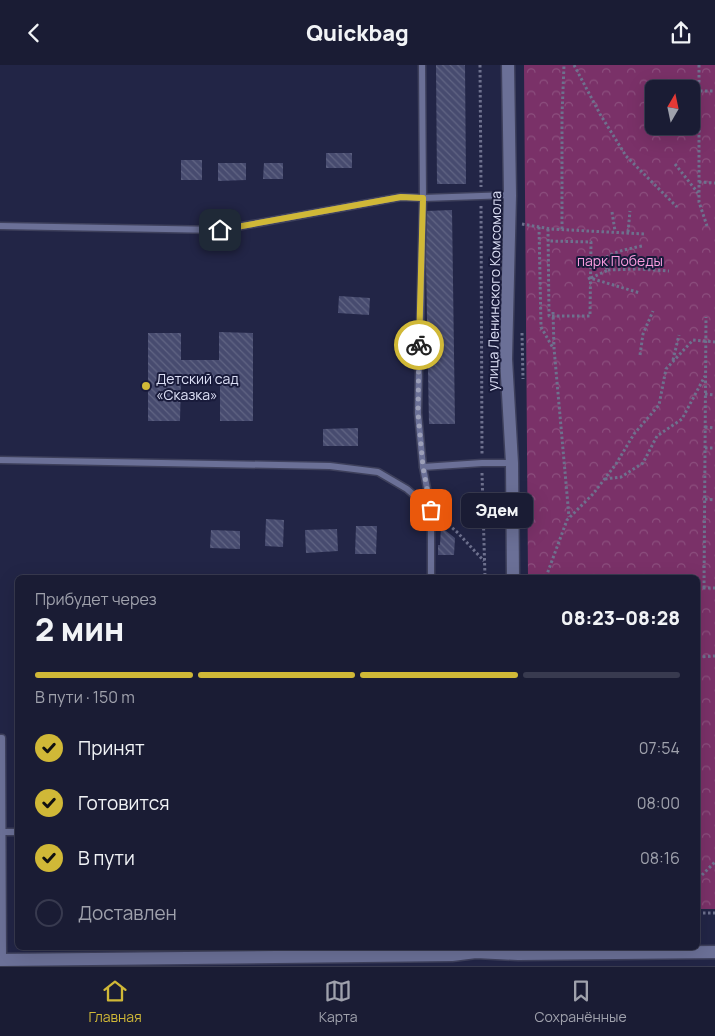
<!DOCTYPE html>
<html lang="ru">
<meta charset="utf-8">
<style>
body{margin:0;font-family:Manrope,sans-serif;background:#272940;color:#f1f3f6;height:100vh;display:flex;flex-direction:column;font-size:19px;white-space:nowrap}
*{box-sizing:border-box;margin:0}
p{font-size:16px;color:#9fa1ac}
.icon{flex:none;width:28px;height:28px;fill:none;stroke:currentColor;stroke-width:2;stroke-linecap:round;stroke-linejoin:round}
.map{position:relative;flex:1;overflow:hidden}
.panel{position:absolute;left:15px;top:510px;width:685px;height:375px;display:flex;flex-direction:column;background:#1a1c34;border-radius:8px;box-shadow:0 5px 20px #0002,0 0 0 1px #383a4f}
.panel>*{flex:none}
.needle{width:32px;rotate:9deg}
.buttons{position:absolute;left:645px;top:15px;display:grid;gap:10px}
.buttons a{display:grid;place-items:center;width:55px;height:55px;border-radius:8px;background:#1a1c34;box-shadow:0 5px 20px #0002,0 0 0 1px #383a4f;font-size:25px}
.pin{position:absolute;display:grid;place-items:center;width:42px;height:42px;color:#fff;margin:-21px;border-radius:10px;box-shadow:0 2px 8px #0006}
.courier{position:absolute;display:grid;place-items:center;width:50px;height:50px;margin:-25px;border:4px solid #d0b837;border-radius:50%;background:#fff;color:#222;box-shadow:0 1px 6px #0007}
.bubble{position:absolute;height:35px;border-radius:8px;background:#1a1c34;box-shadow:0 5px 20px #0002,0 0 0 1px #383a4f;font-size:16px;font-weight:800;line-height:35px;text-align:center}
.summary em{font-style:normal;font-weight:800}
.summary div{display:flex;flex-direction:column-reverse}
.summary{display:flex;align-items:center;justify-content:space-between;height:85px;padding:0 20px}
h1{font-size:32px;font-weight:800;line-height:38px}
.bar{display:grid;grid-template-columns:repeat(4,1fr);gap:8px 5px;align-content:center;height:60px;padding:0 20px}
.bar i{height:6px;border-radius:4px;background:#383a4f}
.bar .on{background:#d0b837}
.bar p{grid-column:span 4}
ol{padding:0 20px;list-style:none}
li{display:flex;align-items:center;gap:15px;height:55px}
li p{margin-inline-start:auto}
li .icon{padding:5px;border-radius:50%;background:#d0b837;color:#111;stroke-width:4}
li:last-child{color:#9fa1ac}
li i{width:28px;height:28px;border:2px solid #383a4f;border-radius:50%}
header{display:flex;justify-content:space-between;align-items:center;height:65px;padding:0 20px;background:#1a1c34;font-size:22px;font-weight:800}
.tabs{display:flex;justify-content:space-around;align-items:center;height:70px;border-top:1px solid #383a4f;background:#1a1c34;font-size:14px;color:#9fa1ac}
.tabs a{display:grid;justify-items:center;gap:2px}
.tabs .on{color:#d0b837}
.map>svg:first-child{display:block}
</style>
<header><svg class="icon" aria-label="back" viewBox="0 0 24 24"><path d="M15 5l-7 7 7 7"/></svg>Quickbag<svg class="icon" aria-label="share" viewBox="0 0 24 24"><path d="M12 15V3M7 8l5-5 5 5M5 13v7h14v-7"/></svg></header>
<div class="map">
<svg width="715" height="901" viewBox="0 0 715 901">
<defs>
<pattern id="park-crowns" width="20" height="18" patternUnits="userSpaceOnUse" patternTransform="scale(1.25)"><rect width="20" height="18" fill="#7a3168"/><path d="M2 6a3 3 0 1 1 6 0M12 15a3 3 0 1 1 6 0" fill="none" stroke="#8c4f7e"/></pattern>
<pattern id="building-back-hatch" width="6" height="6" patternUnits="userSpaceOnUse" patternTransform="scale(1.25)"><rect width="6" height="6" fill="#474b6f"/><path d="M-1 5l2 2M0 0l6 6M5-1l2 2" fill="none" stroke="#616584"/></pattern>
</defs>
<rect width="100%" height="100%" fill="#222546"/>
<path fill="url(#park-crowns)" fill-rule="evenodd" d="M524,0H715V844H698V512H528ZM654,24H691V61H654Z"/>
<g fill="url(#building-back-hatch)">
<path d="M436,0H465L466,119H437Z"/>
<rect x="326" y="88" width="26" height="15"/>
<rect x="181" y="95" width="21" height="20"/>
<path d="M218,98H246V115L218,116Z"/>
<path d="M264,98H283V114H263Z"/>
<path d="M452,145L455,359H429L425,146Z"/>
<path d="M339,231L370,233L369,250L338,248Z"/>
<path d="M219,267L253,268V356H220V313H181L180,356H148V268H181V295H219Z"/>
<path d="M358,363V381H323V364Z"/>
<path d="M266,454L284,455L283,482L265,481Z"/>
<path d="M356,461H377L376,489H355Z"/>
<path d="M441,462L455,473L454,490H438V480H440Z"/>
<path d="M337,464L338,486L306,488L305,465Z"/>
<path d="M211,465L240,466V484L210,483Z"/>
</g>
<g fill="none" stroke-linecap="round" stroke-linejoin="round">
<g stroke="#3e405c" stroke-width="9">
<g id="service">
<path d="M422,0L423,133L418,348L423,402"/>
<path d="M0,161L220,165L401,132L423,133L510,130"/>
<path d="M0,395L330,401L378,407L407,424L431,445"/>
<path d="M431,512V445L423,402L482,398H512"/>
<path d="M0,673H2L3,895"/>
<path d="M3,767H18"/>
</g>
</g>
<g stroke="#3e405c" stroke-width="15">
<g id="minor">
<path d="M508,0L510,130L506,294L512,398L513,512"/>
<path d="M0,895L452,890L476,887L518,889L715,887"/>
</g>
</g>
<g stroke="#6e718e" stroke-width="3" stroke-dasharray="2.5 2.5" stroke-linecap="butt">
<path d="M480,0L481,122"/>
<path d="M574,0L600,49L626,91L677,142"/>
<path d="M699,0V137L707,161"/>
<path d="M700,26H715"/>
<path d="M675,99L698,128"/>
<path d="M699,117L715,118"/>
<path d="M481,141L482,389"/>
<path d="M612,147L615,166"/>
<path d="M522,159L551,164L645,169"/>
<path d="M539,162L541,262L553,283"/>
<path d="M548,164L549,251H590L591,177L548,176"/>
<path d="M562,164V50L564,0"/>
<path d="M628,167L630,146"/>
<path d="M588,200C598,197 605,193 614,188C623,185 632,183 642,181"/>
<path d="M608,205L638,204L669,206"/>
<path d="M591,213L608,205L602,196"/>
<path d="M588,214L590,213L640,228"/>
<path d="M553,247L554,283L569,452"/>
<path d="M522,268L523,314"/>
<path d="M640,290L643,269L653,246"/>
<path d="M673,295L679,270"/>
<path d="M705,329L715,330"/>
<path d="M705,362L715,363"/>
<path d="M705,383H715"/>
<path d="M482,408L485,512"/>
<path d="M605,414L621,412L643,398L657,371L682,354L705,311"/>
<path d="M705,434L715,435"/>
<path d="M441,453L458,468L484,496"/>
<path d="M546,512L567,455L593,429L616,399L634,369L659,340L666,304L693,275L715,277"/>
<path d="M698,523H715"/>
<path d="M704,523L706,252"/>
<path d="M698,592L715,591"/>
<path d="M702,810L715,797"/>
<path d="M698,848H715"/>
</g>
<use href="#service" stroke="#6b7097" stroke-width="6"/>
<use href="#minor" stroke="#6b7097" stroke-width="12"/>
</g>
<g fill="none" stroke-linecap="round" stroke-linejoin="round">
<path stroke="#9c9fb8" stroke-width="5" stroke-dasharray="0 9" d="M419,280L418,348L423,402L431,445"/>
<path stroke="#d0b837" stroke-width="6" d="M220,165L401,132L423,133L419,280"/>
</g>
<circle fill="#d0b837" stroke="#191b3b" stroke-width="2" cx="146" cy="321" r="5"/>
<g text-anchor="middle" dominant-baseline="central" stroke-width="4" stroke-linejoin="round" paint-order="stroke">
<g font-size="14" fill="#fa9cdf" stroke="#191b3b">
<text x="620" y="195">парк Победы</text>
</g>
<g font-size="14" fill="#dde0f6" stroke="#191b3b">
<text transform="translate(494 226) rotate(-89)">улица Ленинского Комсомола</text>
</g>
<g font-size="14" fill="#dde0f6" stroke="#191b3b" text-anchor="start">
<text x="156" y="313">Детский сад<tspan x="156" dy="16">«Сказка»</tspan></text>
</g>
</g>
</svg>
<div class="buttons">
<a><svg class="needle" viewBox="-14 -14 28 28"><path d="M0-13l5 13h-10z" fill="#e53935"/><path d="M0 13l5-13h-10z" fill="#9fa1ac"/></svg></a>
</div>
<div class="pin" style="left:431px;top:445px;background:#ea580c"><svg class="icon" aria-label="bag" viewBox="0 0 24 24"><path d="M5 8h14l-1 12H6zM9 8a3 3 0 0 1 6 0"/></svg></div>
<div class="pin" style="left:220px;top:165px;background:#1f2937"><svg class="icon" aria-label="home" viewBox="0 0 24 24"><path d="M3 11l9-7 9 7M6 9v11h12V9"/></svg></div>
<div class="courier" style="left:419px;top:280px"><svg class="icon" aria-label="bike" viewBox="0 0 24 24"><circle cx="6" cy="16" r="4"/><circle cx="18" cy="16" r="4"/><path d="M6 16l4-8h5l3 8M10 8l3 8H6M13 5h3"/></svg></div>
<div class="bubble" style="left:461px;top:428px;width:72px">Эдем</div>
<section class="panel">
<div class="summary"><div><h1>2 мин</h1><p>Прибудет через</p></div><em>08:23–08:28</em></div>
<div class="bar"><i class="on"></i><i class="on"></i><i class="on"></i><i></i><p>В пути · 150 m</p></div>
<ol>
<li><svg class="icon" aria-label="check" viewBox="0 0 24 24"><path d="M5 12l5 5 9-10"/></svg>Принят<p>07:54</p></li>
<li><svg class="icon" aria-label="check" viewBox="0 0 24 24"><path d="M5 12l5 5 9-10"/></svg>Готовится<p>08:00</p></li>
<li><svg class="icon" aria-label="check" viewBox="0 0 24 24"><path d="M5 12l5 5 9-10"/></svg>В пути<p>08:16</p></li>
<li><i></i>Доставлен</li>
</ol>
</section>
</div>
<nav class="tabs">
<a class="on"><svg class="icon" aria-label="home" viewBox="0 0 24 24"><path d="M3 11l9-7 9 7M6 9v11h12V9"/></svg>Главная</a>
<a><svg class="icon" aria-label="map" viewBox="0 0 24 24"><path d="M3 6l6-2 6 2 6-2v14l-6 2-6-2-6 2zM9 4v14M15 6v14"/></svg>Карта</a>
<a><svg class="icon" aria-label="saved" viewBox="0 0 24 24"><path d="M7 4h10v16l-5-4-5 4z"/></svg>Сохранённые</a>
</nav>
